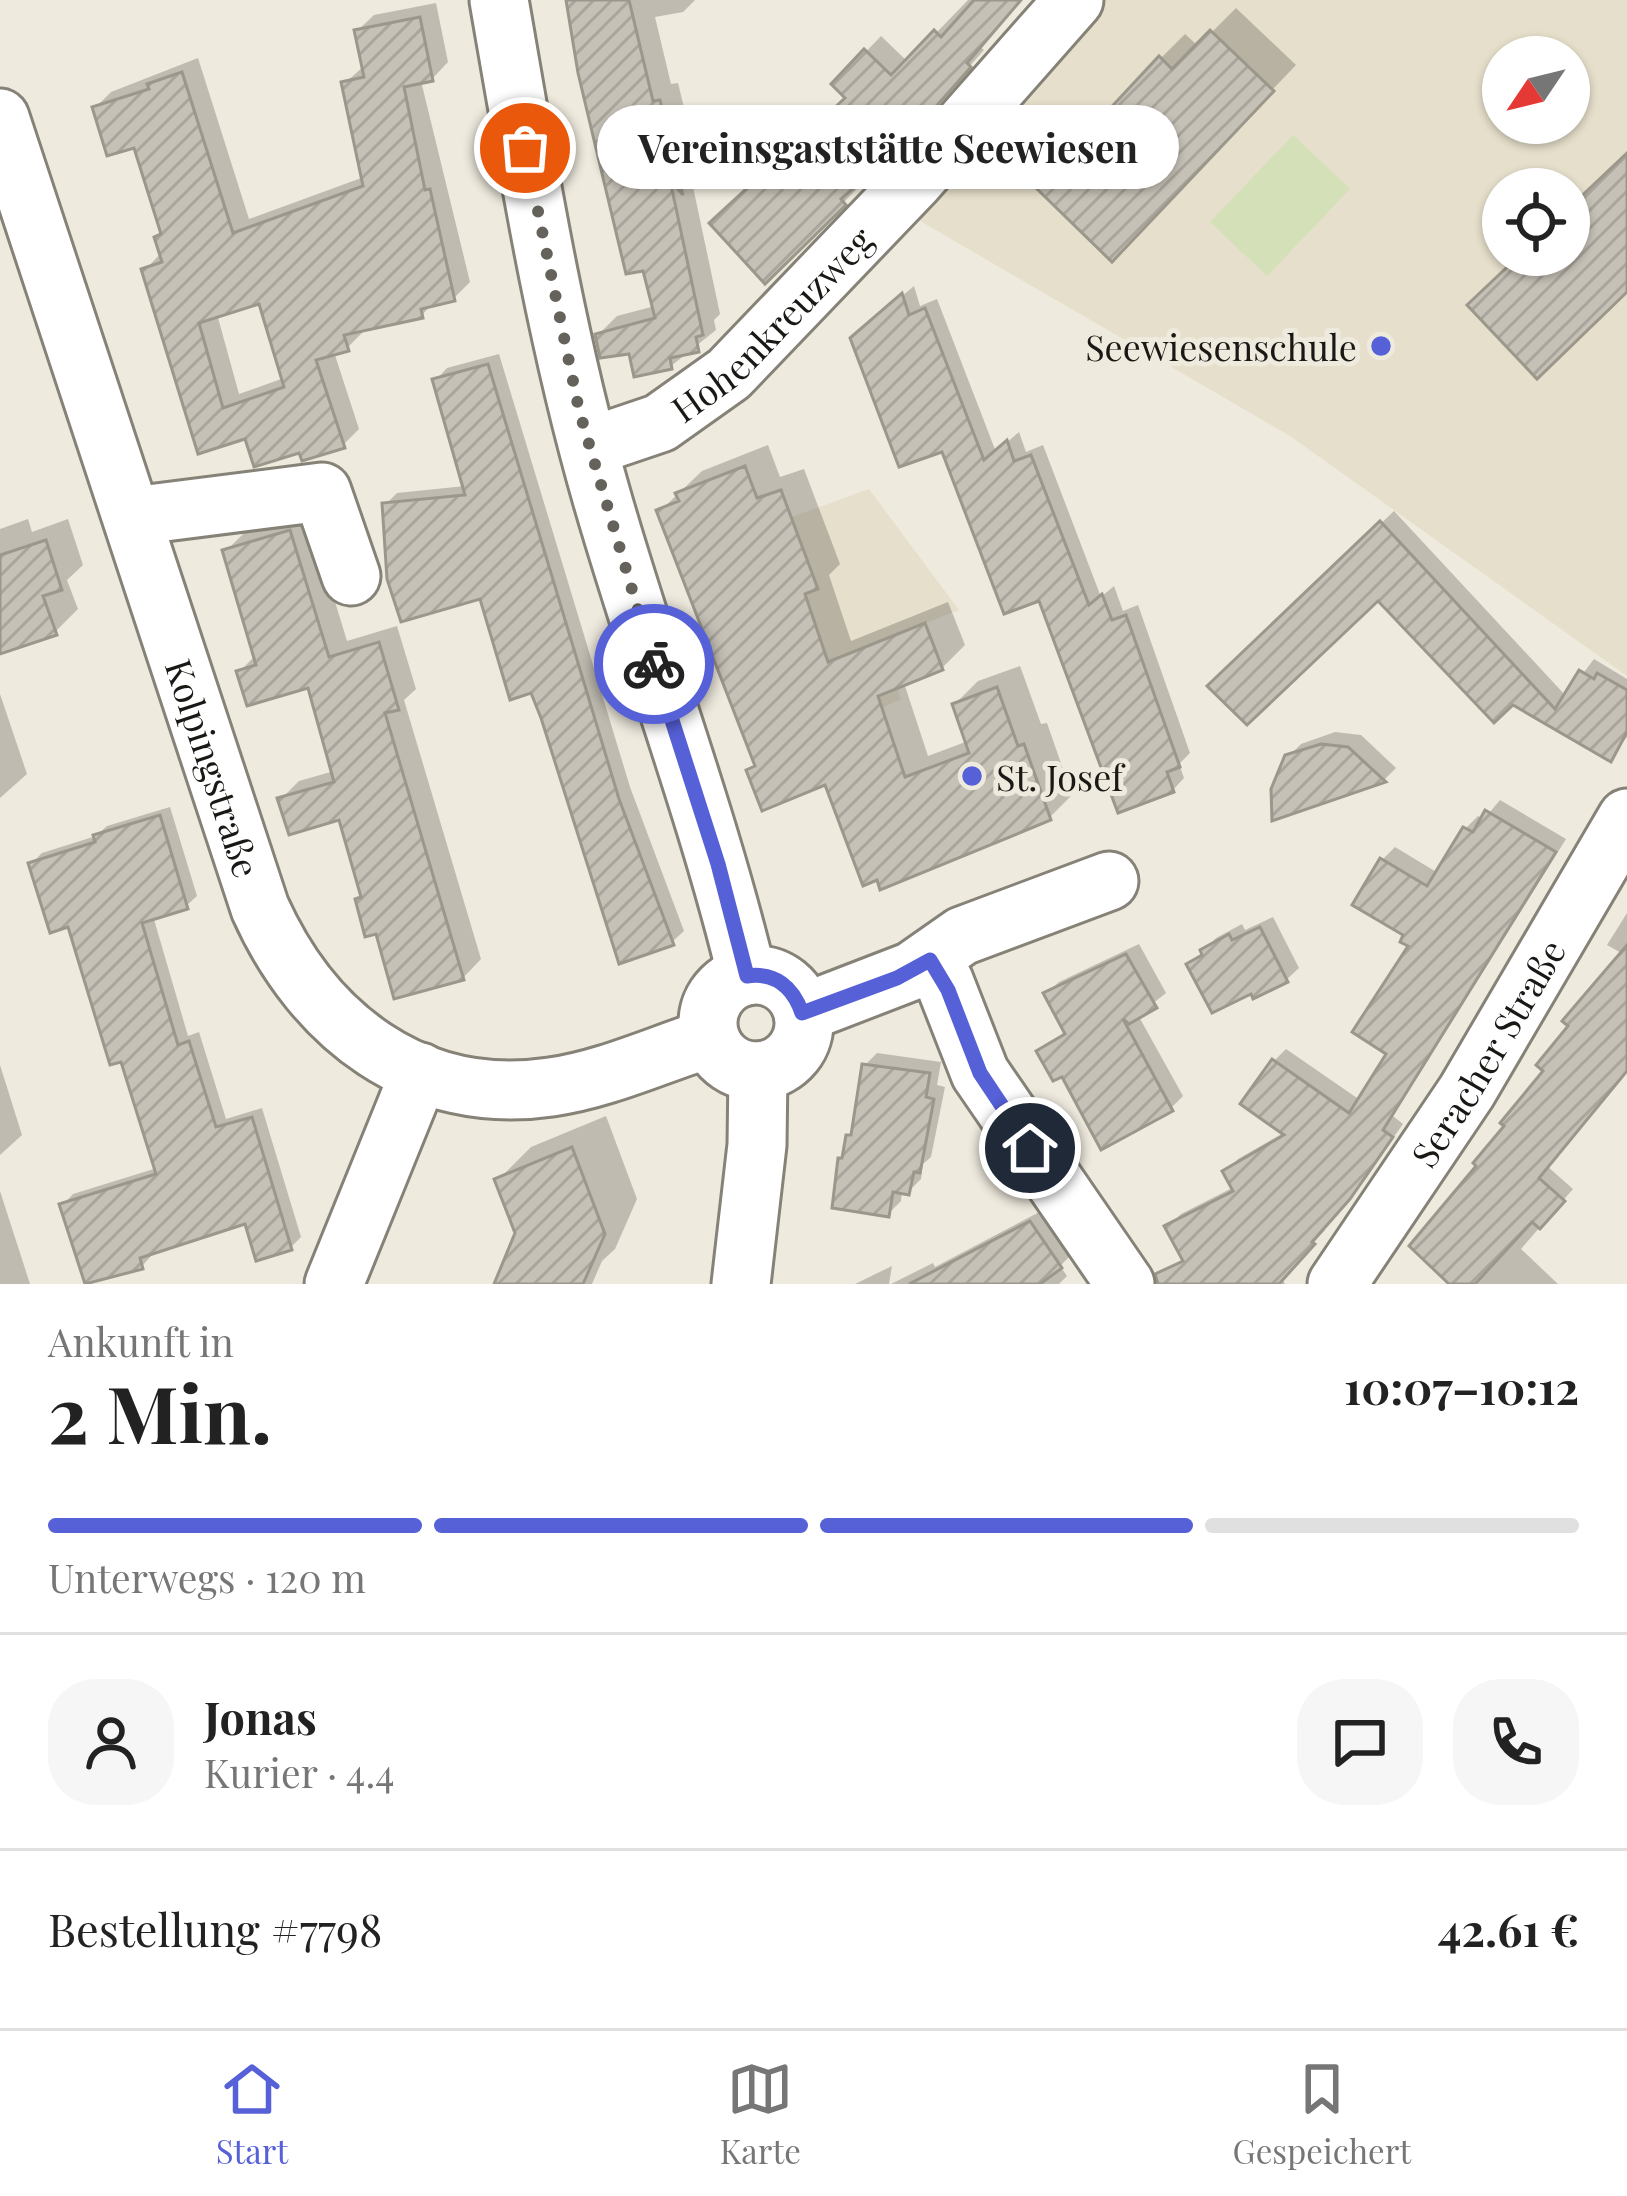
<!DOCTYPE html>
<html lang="de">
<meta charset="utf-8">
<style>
body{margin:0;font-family:"Playfair Display",serif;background:#f6f6f6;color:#222;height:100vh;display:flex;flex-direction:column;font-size:45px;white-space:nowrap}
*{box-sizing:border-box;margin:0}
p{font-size:39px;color:#767676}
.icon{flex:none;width:66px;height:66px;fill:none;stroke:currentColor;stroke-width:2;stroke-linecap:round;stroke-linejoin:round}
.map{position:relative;height:1284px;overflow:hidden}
.panel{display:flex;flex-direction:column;background:#fff;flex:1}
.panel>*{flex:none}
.needle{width:78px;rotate:235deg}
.buttons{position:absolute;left:1482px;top:36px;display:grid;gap:24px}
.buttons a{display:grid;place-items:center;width:108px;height:108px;border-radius:50%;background:#fff;box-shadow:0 3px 9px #0004;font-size:60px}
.pin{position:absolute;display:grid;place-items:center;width:102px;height:102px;color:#fff;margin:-51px;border:6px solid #fff;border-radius:50%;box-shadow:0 3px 12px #0007}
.courier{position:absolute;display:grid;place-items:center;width:120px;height:120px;margin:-60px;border:9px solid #5660d7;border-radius:50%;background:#fff;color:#222;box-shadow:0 3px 15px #0007}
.bubble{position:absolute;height:84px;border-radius:42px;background:#fff;box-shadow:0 3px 9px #0004;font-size:39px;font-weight:700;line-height:84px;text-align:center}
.headline em{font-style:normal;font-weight:700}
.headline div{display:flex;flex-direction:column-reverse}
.headline{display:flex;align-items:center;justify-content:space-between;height:204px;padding:0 48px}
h1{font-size:78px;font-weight:700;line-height:90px}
.bar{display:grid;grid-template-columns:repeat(4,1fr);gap:18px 12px;align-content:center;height:144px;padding:0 48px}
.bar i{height:15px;border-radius:9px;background:#e0e0e0}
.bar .current{background:#5660d7}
.bar p{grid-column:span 4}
.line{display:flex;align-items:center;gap:30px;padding:0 48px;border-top:3px solid #e0e0e0}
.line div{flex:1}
.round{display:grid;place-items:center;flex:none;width:126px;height:126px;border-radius:48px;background:#f6f6f6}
.tab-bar{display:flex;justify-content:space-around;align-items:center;height:168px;border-top:3px solid #e0e0e0;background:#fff;font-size:33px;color:#767676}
.tab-bar a{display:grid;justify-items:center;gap:6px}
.tab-bar .current{color:#5660d7}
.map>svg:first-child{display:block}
</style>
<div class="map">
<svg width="1627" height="1284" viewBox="0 0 1627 1284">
<defs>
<pattern id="building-hatch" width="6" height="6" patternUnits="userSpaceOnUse" patternTransform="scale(3)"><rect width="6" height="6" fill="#c6c1b6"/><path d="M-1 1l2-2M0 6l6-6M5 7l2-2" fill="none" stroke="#aaa59c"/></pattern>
</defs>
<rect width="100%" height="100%" fill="#efeade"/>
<g fill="#e6dfcb" fill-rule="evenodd">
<path d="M1091,0H1627V676L1290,436L915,218ZM1503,57H1569V123H1503ZM1503,189H1569V255H1503Z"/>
<path d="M745,466L757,498L781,490L792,517L869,489L959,610L880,641L901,699L863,717L772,684L729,700L699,625L703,623L685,571L679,572L656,510L678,502L675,493Z"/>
</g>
<path fill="#d4e1b8" d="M1293,135L1350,189L1267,276L1210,222Z"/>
<g fill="#0003" fill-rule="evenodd">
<path d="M568,0H695L683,12L655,17L671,84L678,83L700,173L692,182L720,314L714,320L716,330L671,366L598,335L617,316L655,306Z"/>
<path d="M968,0H1020L979,46L984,50L914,129L854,183L858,188L766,280L849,97L835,84L881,36L908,62Z"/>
<path d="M436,3L448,62L432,79L421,81L470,282L454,298L434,302L422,315L362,328L363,332L347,348L334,352L359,429L343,445L301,449L247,435L200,450L145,270L162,252L164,232L136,144L95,108L111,92L198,58L249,219L364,177L345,83L364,66L357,31L374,15ZM261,300L284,378L239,394L217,314Z"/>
<path d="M1236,8L1296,65L1136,233L1161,58L1185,34L1198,46Z"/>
<path d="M914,286L920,306L937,299L996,452L1019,432L1026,452L1043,445L1101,597L1114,586L1123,611L1138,605L1190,753L1179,764L1184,778L1173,790L1041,598L865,327Z"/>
<path d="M499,354L630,787L684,931L672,942L482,595L385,505L397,493L465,486L436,380L447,368Z"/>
<path d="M768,445L780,477L804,469L840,564L829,575L851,641L948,602L965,645L942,668L904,683L928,756L968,741L955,704L978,681L1020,666L1041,724L1047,723L1072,795L1049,818L749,770L757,762L660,511L702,471Z"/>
<path d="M1394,511L1566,696L1594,659L1627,679V737L1610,758L1378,596L1211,686Z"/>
<path d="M308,513L347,641L397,626L416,689L404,700L481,959L463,978L378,930L363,895L341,816L281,799L299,781L334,771L310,684L239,672L256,655L226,551L244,533Z"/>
<path d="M28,519L32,532L68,519L83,565L67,580L78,609L55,632L0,651V529Z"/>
<path d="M0,694L27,774L0,798Z"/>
<path d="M1335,732L1361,735L1396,768L1384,780L1275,817L1288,757L1301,744Z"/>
<path d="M1500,800L1566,839L1393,1116L1403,1124L1362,1182L1322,1228L1325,1230L1282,1278L1285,1284H1195L1168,1226L1181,1214L1234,1187L1225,1172L1238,1159L1285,1132L1274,1061L1286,1049L1360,1100L1390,1053L1412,945L1382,860L1395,847L1438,873L1465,829L1478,816L1484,819Z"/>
<path d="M170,807L197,896L186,906L153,916L188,1036L199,1032L226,1119L262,1108L301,1237L290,1248L247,1220L151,1251L152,1255L142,1266L63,1205L73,1194L157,1168L123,1058L70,923L31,864L42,853L96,836L107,826Z"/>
<path d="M1627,913V1070L1547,1166L1573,1189L1521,1249L1558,1284H1455L1480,1165L1623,954L1607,945Z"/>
<path d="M1273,917L1299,968L1286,980L1190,965L1216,938L1242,924L1245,930Z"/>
<path d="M1139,944L1166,993L1138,1015L1183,1096L1171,1108L1063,1073L1040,1051L1066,1031L1047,993L1059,982Z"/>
<path d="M877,1053L941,1062L937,1085L945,1087L931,1157L923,1164L921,1179L908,1192L902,1191L901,1201L888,1214L846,1155L849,1136L855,1130L865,1065Z"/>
<path d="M0,1065L22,1135L0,1155Z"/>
<path d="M606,1116L637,1199L615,1249L602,1261L592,1284H497L518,1233L498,1180L531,1147Z"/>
<path d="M0,1191L30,1284H0Z"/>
<path d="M1045,1209L1074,1252L1060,1266L1067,1276L1059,1284H891L933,1263L935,1267Z"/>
<path d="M892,1266L889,1284H855Z"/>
</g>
<g fill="url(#building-hatch)" stroke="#9b978b" stroke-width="3" fill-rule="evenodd">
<path d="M566,0H629L653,101L660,100L683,195L670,180L703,335L696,337L699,352L670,358L672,369L634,377L629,354L600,358L595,334L655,318L643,271L626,274L578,73Z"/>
<path d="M974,0H1021L967,63L971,67L899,148L841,199L846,205L765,284L709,223L845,98L831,84L864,49L891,75L934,30L941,37Z"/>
<path d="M420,17L433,81L404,87L425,190L430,189L455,301L421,309L423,318L344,335L349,351L316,360L345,448L302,461L299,453L254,467L245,439L198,454L141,269L162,262L154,237L161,234L134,148L107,156L92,107L149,89L147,84L182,72L233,233L363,186L341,82L364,77L354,30ZM259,304L284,387L223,408L199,323Z"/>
<path d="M1210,30L1274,91L1112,262L1036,188L1159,56L1172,69Z"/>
<path d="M1627,153V292L1537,379L1467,305L1520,255H1569V208Z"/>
<path d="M902,293L909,315L925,308L984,460L1007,440L1014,461L1031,455L1089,605L1102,594L1112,620L1126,615L1180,767L1167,772L1174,792L1118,813L1039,601L1004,614L942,452L899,467L850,338Z"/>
<path d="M488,364L619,799L674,945L619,964L541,718L531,693L510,700L480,599L401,622L387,579L382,503L465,495L432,379Z"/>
<path d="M745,466L757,498L781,490L818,589L805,594L828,662L925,623L943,670L878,696L905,777L969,753L952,704L997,687L1018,746L1024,744L1051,820L880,890L877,880L863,886L825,785L762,811L746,770L755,766L656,510L679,501L675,493Z"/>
<path d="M1380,521L1555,709L1579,670L1594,679L1597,673L1627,690V732L1611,762L1513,705L1494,723L1378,601L1247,725L1207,686Z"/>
<path d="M290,530L329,657L379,642L399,710L385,713L464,980L394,999L376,934L365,937L355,899L361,897L339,820L289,835L277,798L334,782L308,688L247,706L236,671L256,665L222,550Z"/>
<path d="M46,540L62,590L43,596L57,635L0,654V555Z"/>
<path d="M1321,744L1348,747L1386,782L1272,821L1271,789L1285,755Z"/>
<path d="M1485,810L1556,852L1383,1130L1393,1137L1350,1199L1312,1242L1315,1244L1279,1284H1158L1155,1274L1183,1261L1164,1226L1233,1191L1222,1171L1284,1135L1240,1104L1272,1059L1349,1113L1386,1054L1352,1032L1408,946L1400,942L1403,935L1352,905L1380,858L1427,886L1463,827L1473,832Z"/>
<path d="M160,815L188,909L142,923L178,1045L189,1041L216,1127L252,1117L292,1250L256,1261L245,1224L140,1258L143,1269L85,1284L59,1204L156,1174L121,1062L110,1065L68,927L50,933L28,863L95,842L93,835Z"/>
<path d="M1260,927L1288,982L1253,999L1251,994L1212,1013L1186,964L1202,955L1200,950L1229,934L1232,940Z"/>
<path d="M1627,945V1071L1539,1178L1565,1201L1540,1229L1532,1222L1475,1284H1449L1409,1246L1476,1166L1473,1163L1504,1126L1500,1123L1543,1071L1536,1065L1568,1026L1562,1021Z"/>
<path d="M1126,954L1157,1008L1129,1024L1123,1019L1173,1111L1101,1150L1062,1077L1053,1081L1036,1051L1065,1034L1043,993Z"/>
<path d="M862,1064L930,1073L926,1097L934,1099L920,1173L914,1172L909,1195L893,1192L889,1217L832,1208L838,1158H842L846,1135H851Z"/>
<path d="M572,1147L605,1234L583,1284H494L515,1233L494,1179Z"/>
<path d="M1030,1221L1062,1268L1040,1284H909Z"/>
</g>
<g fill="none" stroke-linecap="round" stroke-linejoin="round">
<g stroke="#868277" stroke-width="63">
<g id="minor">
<path d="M499,0C528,167 555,335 602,498C648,658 708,814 747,976"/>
<path id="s1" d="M0,118L260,908C313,1026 416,1107 551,1087C606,1079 657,1055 710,1038"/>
<path id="s2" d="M589,447L660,423L729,374L915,180L1074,0"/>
<path d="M133,516L322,492L351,576"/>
<path d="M930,960L944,981L980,1073L1125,1284"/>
<circle cx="756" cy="1023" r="48"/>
<path d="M803,1013L912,971L962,936L1109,881"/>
<path d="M334,1284L420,1072"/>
<path d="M741,1284L757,1145L758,1071"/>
<path id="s3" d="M1337,1284L1467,1091L1627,818"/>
</g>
</g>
<use href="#minor" stroke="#fff" stroke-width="57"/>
</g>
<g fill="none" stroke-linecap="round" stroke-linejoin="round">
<path stroke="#65625b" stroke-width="12" stroke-dasharray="0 21.6" d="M525,148L579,410L654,664"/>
<path stroke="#5660d7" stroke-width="15" d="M654,664L718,864L747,976C775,972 793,987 802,1013L897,978L930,960L948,990L980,1073L1030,1148"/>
</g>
<g fill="#5660d7" stroke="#efeade" stroke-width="4.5">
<circle cx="1381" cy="346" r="12"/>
<circle cx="972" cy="776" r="12"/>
</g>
<g text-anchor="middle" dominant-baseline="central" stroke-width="10" stroke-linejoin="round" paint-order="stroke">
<g font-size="36" fill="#1a1814" stroke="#efeade">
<text stroke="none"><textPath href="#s2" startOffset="225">Hohenkreuzweg</textPath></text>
<text stroke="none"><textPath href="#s1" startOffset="684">Kolpingstraße</textPath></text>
<text stroke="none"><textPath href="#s3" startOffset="276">Seracher Straße</textPath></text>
</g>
<g font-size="36" fill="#1a1814" stroke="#efeade" text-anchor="end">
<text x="1357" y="346">Seewiesenschule</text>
<text x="996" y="776" text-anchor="start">St. Josef</text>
</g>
</g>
</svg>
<div class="buttons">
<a><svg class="needle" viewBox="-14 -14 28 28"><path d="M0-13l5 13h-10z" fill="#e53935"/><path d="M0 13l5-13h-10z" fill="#767676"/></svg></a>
<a><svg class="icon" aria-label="locate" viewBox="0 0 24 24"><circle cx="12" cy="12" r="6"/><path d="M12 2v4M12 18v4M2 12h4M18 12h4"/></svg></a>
</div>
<div class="pin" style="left:525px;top:148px;background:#ea580c"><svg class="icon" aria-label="bag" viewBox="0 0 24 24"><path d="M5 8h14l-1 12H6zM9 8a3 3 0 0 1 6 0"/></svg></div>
<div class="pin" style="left:1030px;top:1148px;background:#1f2937"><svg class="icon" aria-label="home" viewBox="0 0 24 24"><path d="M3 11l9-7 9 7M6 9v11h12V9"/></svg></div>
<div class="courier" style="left:654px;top:664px"><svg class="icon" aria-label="bike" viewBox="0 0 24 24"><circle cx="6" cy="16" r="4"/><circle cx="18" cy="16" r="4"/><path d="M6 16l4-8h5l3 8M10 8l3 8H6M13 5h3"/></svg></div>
<div class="bubble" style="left:597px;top:105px;width:582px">Vereinsgaststätte Seewiesen</div>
</div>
<section class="panel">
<div class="headline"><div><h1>2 Min.</h1><p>Ankunft in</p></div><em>10:07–10:12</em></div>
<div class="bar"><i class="current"></i><i class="current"></i><i class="current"></i><i></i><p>Unterwegs · 120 m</p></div>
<div class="line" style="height:216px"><a class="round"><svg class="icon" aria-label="person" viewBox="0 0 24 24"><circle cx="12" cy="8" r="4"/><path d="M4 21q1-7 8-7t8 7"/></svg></a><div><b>Jonas</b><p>Kurier · 4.4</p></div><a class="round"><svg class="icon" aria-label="chat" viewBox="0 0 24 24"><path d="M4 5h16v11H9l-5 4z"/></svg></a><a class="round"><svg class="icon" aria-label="phone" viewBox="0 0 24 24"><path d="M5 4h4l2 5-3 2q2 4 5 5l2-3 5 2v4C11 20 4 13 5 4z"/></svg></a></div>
<div class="line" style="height:156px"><div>Bestellung #7798</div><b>42.61 €</b></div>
</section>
<nav class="tab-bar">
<a class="current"><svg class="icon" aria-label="home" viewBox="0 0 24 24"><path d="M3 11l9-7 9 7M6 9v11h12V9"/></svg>Start</a>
<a><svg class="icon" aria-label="map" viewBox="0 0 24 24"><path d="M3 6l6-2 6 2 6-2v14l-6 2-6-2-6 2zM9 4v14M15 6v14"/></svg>Karte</a>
<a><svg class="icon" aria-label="saved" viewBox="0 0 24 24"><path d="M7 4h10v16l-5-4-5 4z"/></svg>Gespeichert</a>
</nav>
